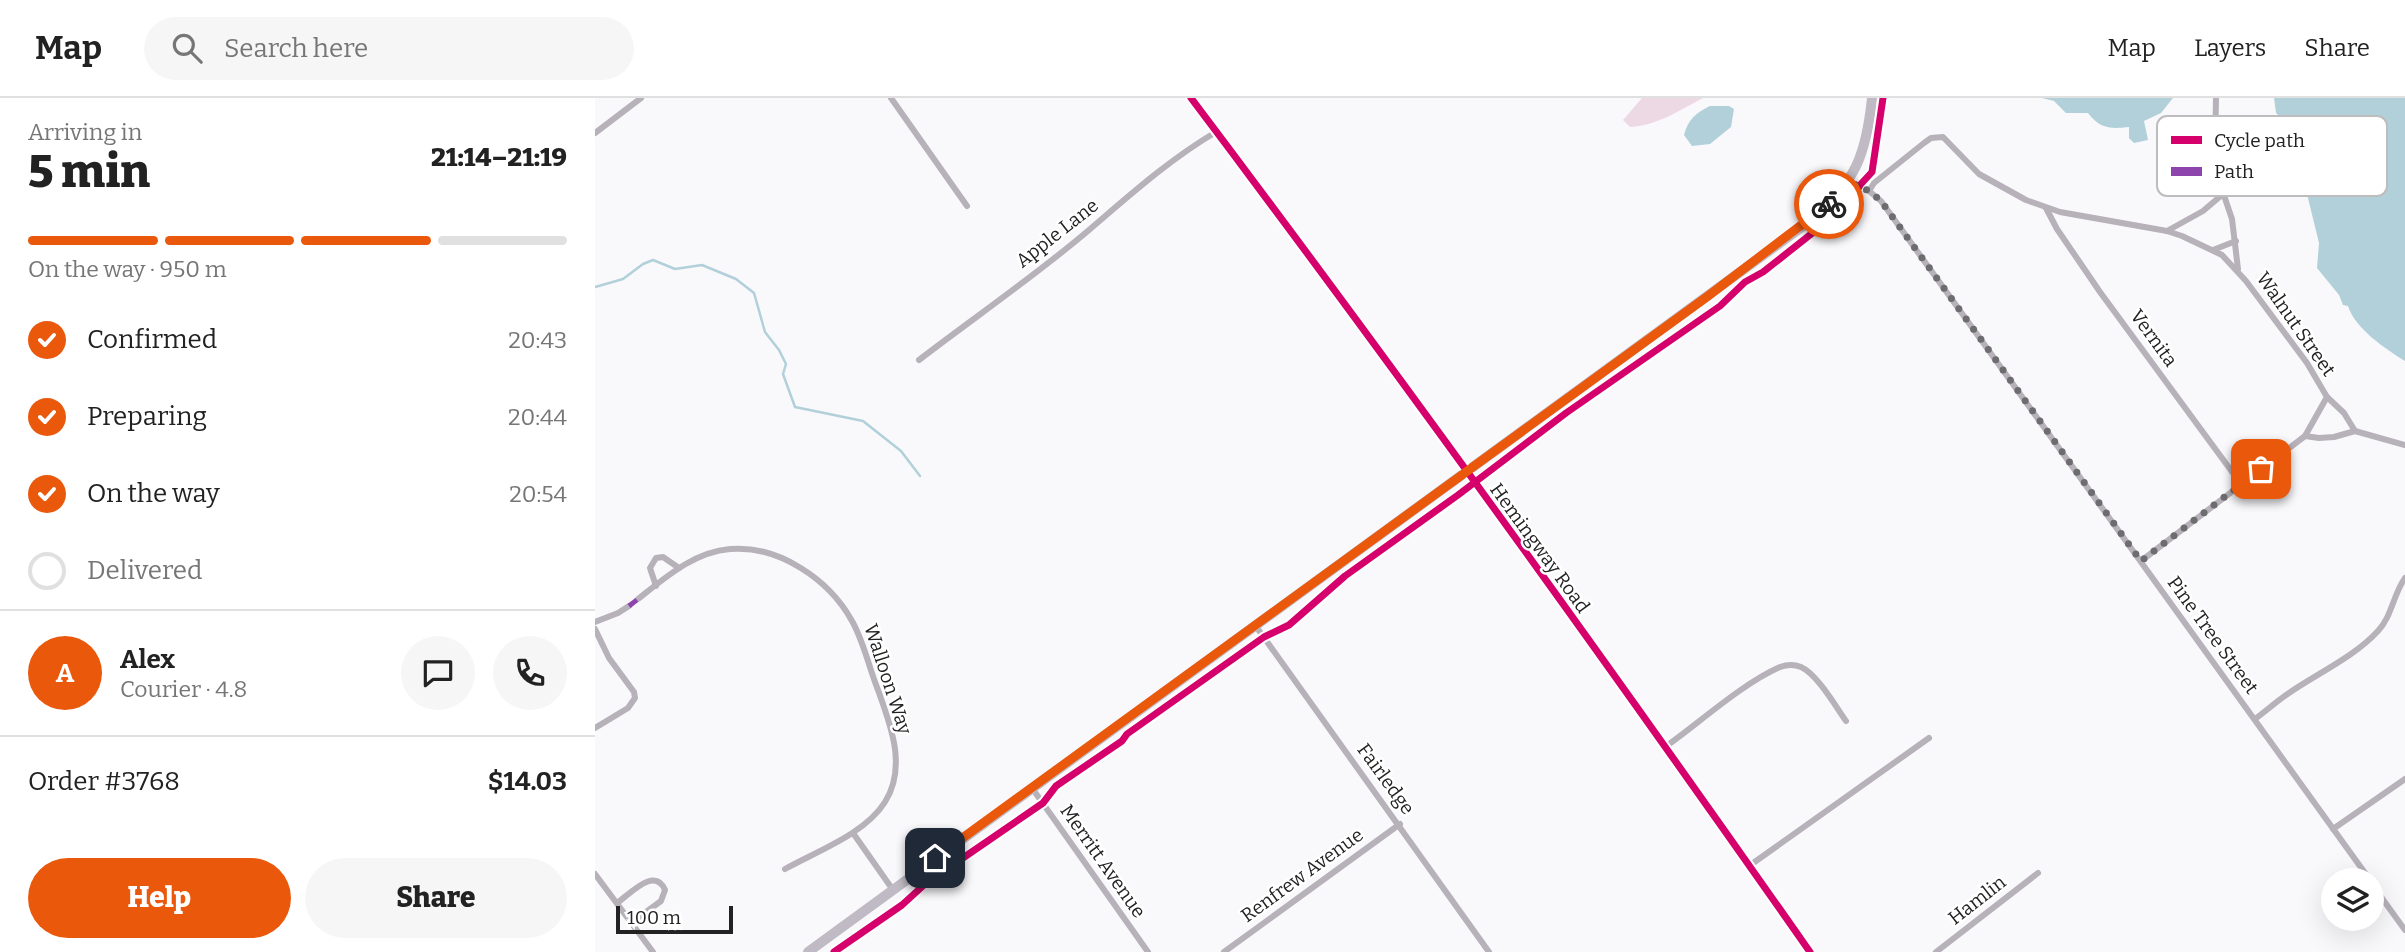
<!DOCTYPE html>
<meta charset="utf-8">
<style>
body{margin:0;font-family:Bitter,serif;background:#f6f6f6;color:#222;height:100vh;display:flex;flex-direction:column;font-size:26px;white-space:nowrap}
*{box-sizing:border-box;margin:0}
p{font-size:23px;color:#767676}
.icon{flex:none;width:38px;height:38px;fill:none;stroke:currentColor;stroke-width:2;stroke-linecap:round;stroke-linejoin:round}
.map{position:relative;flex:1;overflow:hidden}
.side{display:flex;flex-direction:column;background:#fff;width:595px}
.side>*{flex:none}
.controls{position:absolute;left:1726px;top:770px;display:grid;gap:14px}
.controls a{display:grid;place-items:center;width:63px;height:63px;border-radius:50%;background:#fff;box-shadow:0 7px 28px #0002;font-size:35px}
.scale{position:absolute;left:21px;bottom:18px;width:117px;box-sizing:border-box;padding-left:7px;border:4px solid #222223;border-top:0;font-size:19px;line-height:24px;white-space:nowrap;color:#222223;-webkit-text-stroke:5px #fff;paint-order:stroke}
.pin{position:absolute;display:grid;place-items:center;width:60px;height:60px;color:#fff;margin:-30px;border-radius:14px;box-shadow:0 4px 10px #0006}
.courier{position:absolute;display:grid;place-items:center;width:70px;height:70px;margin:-35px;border:5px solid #ea580c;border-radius:50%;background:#fff;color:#222;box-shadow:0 2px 9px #0007}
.head em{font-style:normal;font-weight:800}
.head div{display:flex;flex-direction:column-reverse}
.head{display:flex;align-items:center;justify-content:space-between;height:119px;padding:0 28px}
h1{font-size:46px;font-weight:800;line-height:52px}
.bar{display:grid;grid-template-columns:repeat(4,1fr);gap:10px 7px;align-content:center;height:84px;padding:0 28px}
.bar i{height:9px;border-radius:5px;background:#e0e0e0}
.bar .selected{background:#ea580c}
.bar p{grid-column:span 4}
.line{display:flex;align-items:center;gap:18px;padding:0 28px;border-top:2px solid #e0e0e0}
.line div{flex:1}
.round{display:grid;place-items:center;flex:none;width:74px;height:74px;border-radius:37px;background:#f6f6f6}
ol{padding:0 28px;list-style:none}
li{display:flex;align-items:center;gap:21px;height:77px}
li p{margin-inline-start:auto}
li .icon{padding:7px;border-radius:50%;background:#ea580c;color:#fff;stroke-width:4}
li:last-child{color:#767676}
li i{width:38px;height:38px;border:4px solid #e0e0e0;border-radius:50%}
.cta{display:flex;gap:14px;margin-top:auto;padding:14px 28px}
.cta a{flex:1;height:80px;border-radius:42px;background:#ea580c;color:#fff;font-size:28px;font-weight:800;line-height:80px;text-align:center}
.cta a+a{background:#f6f6f6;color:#222}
header{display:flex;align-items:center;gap:42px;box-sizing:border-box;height:98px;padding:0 35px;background:#fff;border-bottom:2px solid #e0e0e0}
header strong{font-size:33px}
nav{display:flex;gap:38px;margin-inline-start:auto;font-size:24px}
.search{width:490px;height:63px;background:#f6f6f6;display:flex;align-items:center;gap:18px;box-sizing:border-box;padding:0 24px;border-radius:38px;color:#767676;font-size:26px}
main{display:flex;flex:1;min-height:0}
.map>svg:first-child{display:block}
</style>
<header>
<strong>Map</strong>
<div class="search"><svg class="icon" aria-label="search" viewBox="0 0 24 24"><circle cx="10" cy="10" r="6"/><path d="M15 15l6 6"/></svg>Search here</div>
<nav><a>Map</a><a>Layers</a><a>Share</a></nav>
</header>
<main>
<section class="side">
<div class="head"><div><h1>5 min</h1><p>Arriving in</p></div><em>21:14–21:19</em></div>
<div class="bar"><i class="selected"></i><i class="selected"></i><i class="selected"></i><i></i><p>On the way · 950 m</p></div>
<ol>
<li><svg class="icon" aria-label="check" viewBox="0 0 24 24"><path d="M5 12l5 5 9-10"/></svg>Confirmed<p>20:43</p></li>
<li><svg class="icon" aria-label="check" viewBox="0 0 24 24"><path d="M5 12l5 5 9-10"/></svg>Preparing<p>20:44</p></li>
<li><svg class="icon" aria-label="check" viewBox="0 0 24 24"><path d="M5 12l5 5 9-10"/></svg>On the way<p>20:54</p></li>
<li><i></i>Delivered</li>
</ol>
<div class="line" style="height:126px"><b class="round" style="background:#ea580c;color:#fff">A</b><div><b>Alex</b><p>Courier · 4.8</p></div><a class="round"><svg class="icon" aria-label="chat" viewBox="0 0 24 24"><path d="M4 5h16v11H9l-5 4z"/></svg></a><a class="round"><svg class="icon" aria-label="phone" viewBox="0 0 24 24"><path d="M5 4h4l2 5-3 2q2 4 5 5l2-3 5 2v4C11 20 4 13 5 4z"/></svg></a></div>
<div class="line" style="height:91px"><div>Order #3768</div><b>$14.03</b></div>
<div class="cta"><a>Help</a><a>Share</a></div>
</section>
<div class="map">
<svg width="1810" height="854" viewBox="0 0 1810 854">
<rect width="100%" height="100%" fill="#f9f9fc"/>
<path fill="#edd9e4" d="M1047,0H1108C1083,13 1064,27 1035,29L1028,22Z"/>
<g fill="#b2d0da">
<path d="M1447,0H1578L1566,15L1549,23L1553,42L1539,45L1534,40V29C1516,31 1505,31 1493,15H1471L1459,3Z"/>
<path d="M1679,0H1810V263C1791,251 1760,231 1753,208L1748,207L1744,197L1722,170L1724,145L1710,88L1711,79L1703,50L1693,39L1688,21L1681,15Z"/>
<path d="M1115,8H1134L1139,11L1136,29L1115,46L1097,48L1089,37C1093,21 1101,15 1115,8Z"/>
</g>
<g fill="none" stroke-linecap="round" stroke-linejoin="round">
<path stroke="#b2d0da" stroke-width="2.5" d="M0,189L28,181L48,166L58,162L80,171L107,167L141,181L159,195L170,234L184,252L191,266L188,276L200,309L268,323L306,353L325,378"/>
<g stroke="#b7b1ba" stroke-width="6">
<path d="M296,0L372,108"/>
<path d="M596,0C808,281 1013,566 1215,854"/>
<path d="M1621,0L1620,55L1623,80L1637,121L1643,171"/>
<path d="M0,35L46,0"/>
<path d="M1253,84L1274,93L1286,103L1775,782"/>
<path d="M1274,93L1279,85L1329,45L1336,40L1348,39L1384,76L1431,102L1465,114L1572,133L1587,138L1627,157L1651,183L1712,265L1732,299L1710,338"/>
<path d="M1451,110L1462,131L1505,194L1646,386"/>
<path d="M1572,133L1608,113L1628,96"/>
<path d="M1618,152L1641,143"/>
<path d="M324,262C380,219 440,178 494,132C535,97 575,61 621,34"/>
<path d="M1732,299L1749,315L1760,333"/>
<path d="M1546,463L1710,338L1724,340L1739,339L1760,333L1810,347"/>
<path d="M61,488L55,470L61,460L68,459L84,470"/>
<path d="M43,501C71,479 99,454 135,451C183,447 234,481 257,523C269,544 274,570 283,592C296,628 312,669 290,704C270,736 222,753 190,771"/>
<path d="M0,524L23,515L34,508"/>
<path d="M660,527L894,854"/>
<path d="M0,531L14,560L39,594L40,600L33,610L0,630"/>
<path d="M1660,621C1671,613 1682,603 1694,595C1723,575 1759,559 1783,533C1797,518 1798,497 1810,480"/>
<path d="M1070,649C1104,625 1148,585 1185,569C1193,566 1199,566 1206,569C1222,576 1241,609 1251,623"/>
<path d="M437,690L553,854"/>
<path d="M1738,731L1810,681"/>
<path d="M258,735L298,792"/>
<path d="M1154,768L1334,640"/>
<path d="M0,776L58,854"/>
<path d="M1776,785L1810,832"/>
<path d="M22,805C35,796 60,768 70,792L66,803L36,825"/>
<path d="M629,854L805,726"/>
<path d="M1341,854L1443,775"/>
</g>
<path stroke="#c0bac4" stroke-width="10" d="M213,854L1215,123C1260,84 1271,59 1277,0"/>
<path stroke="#8e44ad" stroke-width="5" stroke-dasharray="10 5" stroke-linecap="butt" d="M34,508L43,501"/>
<g stroke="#fff" stroke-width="11">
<g id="cycleway">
<path d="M596,0C808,281 1013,566 1215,854"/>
<path d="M239,854L307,807L330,786L448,705L461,688L527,643L532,636L669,539L694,527L750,478L863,397L971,315L1125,208L1150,184L1168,174L1239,118L1256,103L1265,87L1277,74L1288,0"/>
</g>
</g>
<use href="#cycleway" stroke="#d6006c" stroke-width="7"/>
</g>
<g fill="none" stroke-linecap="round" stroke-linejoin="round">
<path stroke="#6d6d6f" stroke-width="7" stroke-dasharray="0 12.6" d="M1234,106L1253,83L1274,93L1286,103L1546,463L1666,371"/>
<path stroke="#ea580c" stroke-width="9" d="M340,760L1113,198L1234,106"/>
</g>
<g text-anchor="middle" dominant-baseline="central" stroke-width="5" stroke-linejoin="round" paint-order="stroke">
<g font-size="19" fill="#222223" stroke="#fff">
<text transform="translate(462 135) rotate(-38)">Apple Lane</text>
<text transform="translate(1701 226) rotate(55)">Walnut Street</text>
<text transform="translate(1559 240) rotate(54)">Vernita</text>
<text transform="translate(945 450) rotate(54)">Hemingway Road</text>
<text transform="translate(1618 537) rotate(54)">Pine Tree Street</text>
<text transform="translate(293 581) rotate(72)">Walloon Way</text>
<text transform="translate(791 681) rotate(54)">Fairledge</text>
<text transform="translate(508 763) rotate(55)">Merritt Avenue</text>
<text transform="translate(707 777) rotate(-36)">Renfrew Avenue</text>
<text transform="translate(1382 802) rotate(-38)">Hamlin</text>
</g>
</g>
<rect x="1562" y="18" width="230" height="80" rx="10" fill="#fff" stroke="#bdbdbd" stroke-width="2"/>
<rect x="1576" y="38" width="31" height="8" fill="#d6006c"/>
<rect x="1576" y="69" width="31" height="9" fill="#8e44ad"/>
<g font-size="19" fill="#222223">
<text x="1619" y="49">Cycle path</text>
<text x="1619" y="80">Path</text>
</g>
</svg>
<div class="controls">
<a><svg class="icon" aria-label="layers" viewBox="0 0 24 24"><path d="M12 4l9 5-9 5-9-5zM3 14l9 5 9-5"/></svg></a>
</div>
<div class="scale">100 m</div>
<div class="pin" style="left:1666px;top:371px;background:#ea580c"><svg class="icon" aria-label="bag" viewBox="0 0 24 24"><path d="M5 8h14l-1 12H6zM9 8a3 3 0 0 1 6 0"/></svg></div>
<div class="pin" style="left:340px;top:760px;background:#1f2937"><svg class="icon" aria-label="home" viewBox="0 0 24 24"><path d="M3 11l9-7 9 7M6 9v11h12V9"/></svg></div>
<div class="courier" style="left:1234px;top:106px"><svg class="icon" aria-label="bike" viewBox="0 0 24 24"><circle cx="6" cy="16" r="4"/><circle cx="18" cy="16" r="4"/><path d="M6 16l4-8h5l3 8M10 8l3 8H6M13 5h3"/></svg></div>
</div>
</main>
